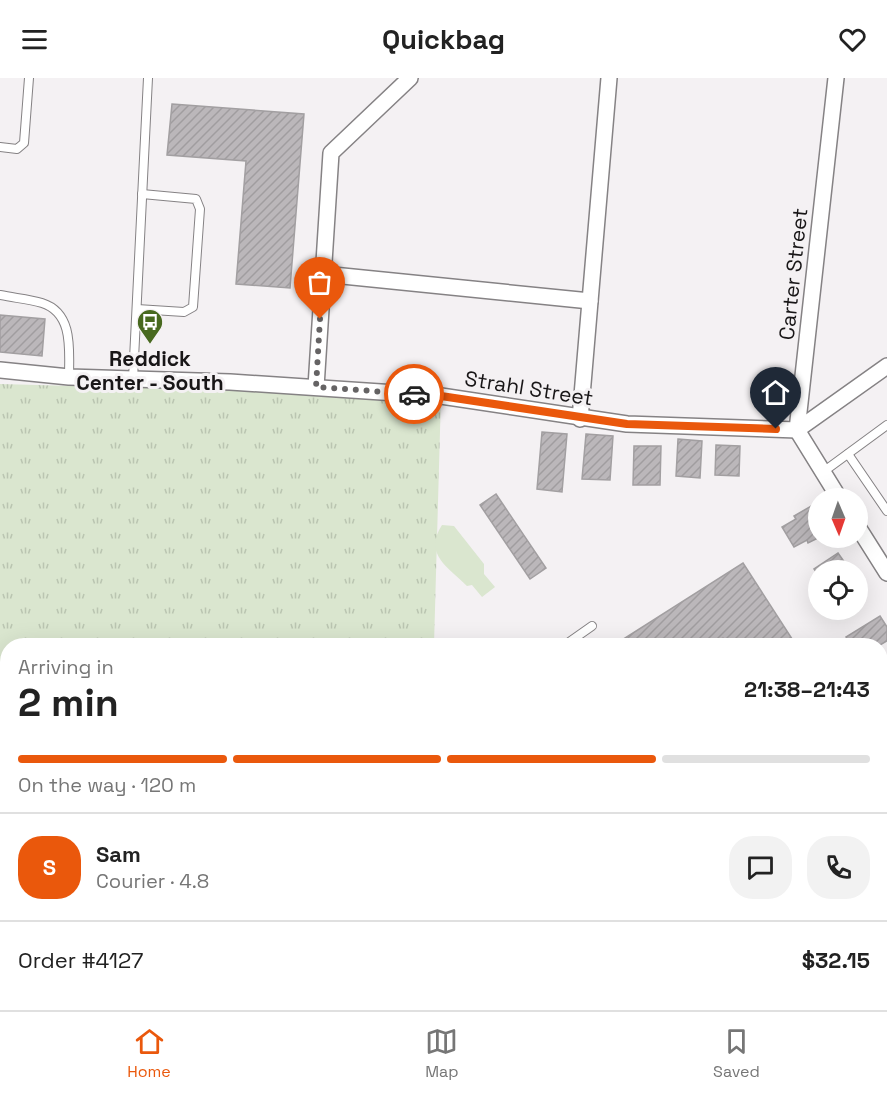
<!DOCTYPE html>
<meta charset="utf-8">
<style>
body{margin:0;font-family:"Space Grotesk",sans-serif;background:#f2f2f2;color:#222;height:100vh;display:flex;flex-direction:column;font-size:22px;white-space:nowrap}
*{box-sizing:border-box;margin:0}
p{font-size:20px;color:#767676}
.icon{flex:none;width:33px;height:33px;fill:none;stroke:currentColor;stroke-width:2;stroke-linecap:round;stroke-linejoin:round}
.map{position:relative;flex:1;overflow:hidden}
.side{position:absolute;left:0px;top:560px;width:888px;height:374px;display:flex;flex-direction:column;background:#fff;border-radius:24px 24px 0 0;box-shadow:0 6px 24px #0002}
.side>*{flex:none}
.needle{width:39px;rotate:178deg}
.fabs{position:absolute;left:808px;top:410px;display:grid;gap:12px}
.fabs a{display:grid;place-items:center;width:60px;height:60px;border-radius:50%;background:#fff;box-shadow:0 6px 24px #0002;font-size:30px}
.pin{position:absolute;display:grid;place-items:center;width:51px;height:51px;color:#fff;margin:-62px -26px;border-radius:50% 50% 50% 0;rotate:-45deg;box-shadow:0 0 6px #0007}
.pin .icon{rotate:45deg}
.courier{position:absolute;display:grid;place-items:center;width:60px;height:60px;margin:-30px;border:4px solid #ea580c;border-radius:50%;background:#fff;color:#222;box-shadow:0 2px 8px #0007}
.head em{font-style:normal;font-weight:700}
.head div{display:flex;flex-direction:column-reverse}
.head{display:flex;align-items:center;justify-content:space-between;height:102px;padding:0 18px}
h1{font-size:39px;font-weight:700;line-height:45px}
.bar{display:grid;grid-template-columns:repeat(4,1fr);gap:9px 6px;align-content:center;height:72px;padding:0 18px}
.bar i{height:8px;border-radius:4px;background:#e0e0e0}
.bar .on{background:#ea580c}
.bar p{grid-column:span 4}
.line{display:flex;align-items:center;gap:15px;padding:0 18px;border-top:2px solid #e0e0e0}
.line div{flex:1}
.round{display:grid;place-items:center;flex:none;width:63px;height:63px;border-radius:24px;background:#f2f2f2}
header{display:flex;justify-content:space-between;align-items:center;height:78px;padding:0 18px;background:#fff;font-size:27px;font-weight:700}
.menu{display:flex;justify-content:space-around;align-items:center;height:84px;border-top:2px solid #e0e0e0;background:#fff;font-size:16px;color:#767676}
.menu a{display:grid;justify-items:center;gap:3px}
.menu .on{color:#ea580c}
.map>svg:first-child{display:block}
</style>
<header><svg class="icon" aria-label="menu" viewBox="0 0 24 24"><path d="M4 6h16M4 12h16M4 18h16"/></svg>Quickbag<svg class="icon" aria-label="heart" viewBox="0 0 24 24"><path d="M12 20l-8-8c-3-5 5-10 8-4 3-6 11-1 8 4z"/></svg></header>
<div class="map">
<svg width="887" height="932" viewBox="0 0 887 932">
<defs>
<pattern id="grass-tufts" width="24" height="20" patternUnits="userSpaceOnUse" patternTransform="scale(1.5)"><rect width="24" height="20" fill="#dae6cf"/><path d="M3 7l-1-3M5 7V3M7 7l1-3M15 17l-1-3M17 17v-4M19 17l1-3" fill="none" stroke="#bac5b1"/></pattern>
<pattern id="building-hatch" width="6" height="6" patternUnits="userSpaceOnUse" patternTransform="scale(1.5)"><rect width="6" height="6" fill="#bbb7ba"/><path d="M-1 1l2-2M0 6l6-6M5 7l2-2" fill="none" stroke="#a09d9f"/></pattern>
</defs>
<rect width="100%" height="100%" fill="#f4f1f3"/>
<path fill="url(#grass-tufts)" d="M0,306L441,318L434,567H8L7,921L0,920Z"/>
<path fill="#dae6cf" d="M442,447L454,448L484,486V496L495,509L482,519L472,507L467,508C448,489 423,476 442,447Z"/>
<g fill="url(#building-hatch)" stroke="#a29fa1" stroke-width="1.5">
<path d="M172,26L304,36L290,210L236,206L246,83L167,77Z"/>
<path d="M0,237L45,241L42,278L0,274Z"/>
<path d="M542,354L567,356L562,414L537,411Z"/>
<path d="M586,356L613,358L610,402L582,401Z"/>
<path d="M678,361L702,363L700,400L676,398Z"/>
<path d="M716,367L740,368L739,398L715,397Z"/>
<path d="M634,368H661L660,407H633Z"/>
<path d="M496,416L546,490L530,501L480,427Z"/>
<path d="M813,427L819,439L820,459L808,465L807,462L794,469L782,449L796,441L794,438Z"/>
<path d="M838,475L850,492H819V498L814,491Z"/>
<path d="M743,485L796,567H727L723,560L712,567H614Z"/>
<path d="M880,538L887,549V563L880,567H851L846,559Z"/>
</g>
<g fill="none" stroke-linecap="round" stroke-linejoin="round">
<g stroke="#858284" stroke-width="10">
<g id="service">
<path d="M0,69L17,71L24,65L29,0"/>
<path d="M0,217C14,220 29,221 42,225C74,235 69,273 69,299"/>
<path d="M137,231L184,234L193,229L200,131L196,121L142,116"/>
<path d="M133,301L148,0"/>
<path d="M848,376L887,433"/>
<path d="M823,394L887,347"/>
<path d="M565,567L592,548"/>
<path d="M356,932L358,926"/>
</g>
</g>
<g stroke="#858284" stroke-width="18">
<g id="minor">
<path d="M836,0L797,352L839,420"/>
<path d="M323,196L590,223"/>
<path d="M0,292L69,299L230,304L441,318L627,346L797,352L887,288"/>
<path d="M316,309L331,75L410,0"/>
<path d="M580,341L609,0"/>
<path d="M858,449L887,495"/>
<path d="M880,899L887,892"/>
<path d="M300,926L337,932"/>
<path d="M63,932L98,926"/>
<path d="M852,932L858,926"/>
</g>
</g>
<use href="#service" stroke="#fff" stroke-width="8"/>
<use href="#minor" stroke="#fff" stroke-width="15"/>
</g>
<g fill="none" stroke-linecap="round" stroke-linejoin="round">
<path stroke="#656364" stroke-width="6" stroke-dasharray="0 10.8" d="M320,241L316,309L414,316"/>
<path stroke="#ea580c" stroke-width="8" d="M414,316L441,318L627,346L776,351"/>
</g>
<defs>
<g id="bus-pin" transform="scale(1.35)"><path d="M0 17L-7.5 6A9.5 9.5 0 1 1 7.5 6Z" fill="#48691f" stroke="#f4f1f3"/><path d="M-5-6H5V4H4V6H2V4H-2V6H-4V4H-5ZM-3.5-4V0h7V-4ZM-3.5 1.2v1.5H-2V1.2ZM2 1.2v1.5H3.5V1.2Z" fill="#fff"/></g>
</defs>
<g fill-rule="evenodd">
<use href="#bus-pin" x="150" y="244"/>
</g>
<g text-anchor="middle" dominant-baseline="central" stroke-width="6" stroke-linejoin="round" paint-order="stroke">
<g font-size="21" fill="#181617" stroke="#f4f1f3">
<text transform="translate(793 196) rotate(-84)">Carter Street</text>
<text transform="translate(529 310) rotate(9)">Strahl Street</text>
</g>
<g font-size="21" font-weight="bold" fill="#181617" stroke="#f4f1f3">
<text x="150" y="280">Reddick<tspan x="150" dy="24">Center - South</tspan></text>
</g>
</g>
</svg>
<div class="fabs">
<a><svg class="needle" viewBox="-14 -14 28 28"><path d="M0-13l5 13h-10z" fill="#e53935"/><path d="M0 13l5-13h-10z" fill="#767676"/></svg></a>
<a><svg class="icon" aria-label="locate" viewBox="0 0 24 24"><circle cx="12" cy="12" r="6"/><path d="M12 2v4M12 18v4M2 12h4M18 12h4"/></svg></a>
</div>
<div class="pin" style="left:320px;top:241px;background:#ea580c"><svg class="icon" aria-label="bag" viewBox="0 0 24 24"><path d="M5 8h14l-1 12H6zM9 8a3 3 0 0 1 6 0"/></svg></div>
<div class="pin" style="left:776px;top:351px;background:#1f2937"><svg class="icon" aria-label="home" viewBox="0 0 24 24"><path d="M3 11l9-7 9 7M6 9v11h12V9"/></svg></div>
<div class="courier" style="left:414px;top:316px"><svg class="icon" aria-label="car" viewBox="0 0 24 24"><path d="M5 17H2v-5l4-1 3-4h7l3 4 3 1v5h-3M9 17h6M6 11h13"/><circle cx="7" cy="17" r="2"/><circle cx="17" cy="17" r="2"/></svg></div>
<section class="side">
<div class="head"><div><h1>2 min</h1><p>Arriving in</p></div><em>21:38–21:43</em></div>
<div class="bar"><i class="on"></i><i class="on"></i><i class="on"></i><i></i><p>On the way · 120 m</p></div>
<div class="line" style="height:108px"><b class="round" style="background:#ea580c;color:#fff">S</b><div><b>Sam</b><p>Courier · 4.8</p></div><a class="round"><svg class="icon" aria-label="chat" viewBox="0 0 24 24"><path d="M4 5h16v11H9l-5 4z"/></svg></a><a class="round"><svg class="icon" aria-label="phone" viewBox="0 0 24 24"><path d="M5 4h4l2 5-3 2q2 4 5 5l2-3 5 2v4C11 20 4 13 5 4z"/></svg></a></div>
<div class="line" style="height:78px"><div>Order #4127</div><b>$32.15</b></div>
</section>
</div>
<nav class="menu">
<a class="on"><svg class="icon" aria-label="home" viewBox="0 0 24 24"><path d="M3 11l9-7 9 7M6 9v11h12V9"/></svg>Home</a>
<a><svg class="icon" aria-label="map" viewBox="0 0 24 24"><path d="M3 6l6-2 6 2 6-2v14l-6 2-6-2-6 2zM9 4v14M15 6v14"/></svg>Map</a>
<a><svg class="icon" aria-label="saved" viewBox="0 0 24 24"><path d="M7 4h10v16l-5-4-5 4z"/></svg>Saved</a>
</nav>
